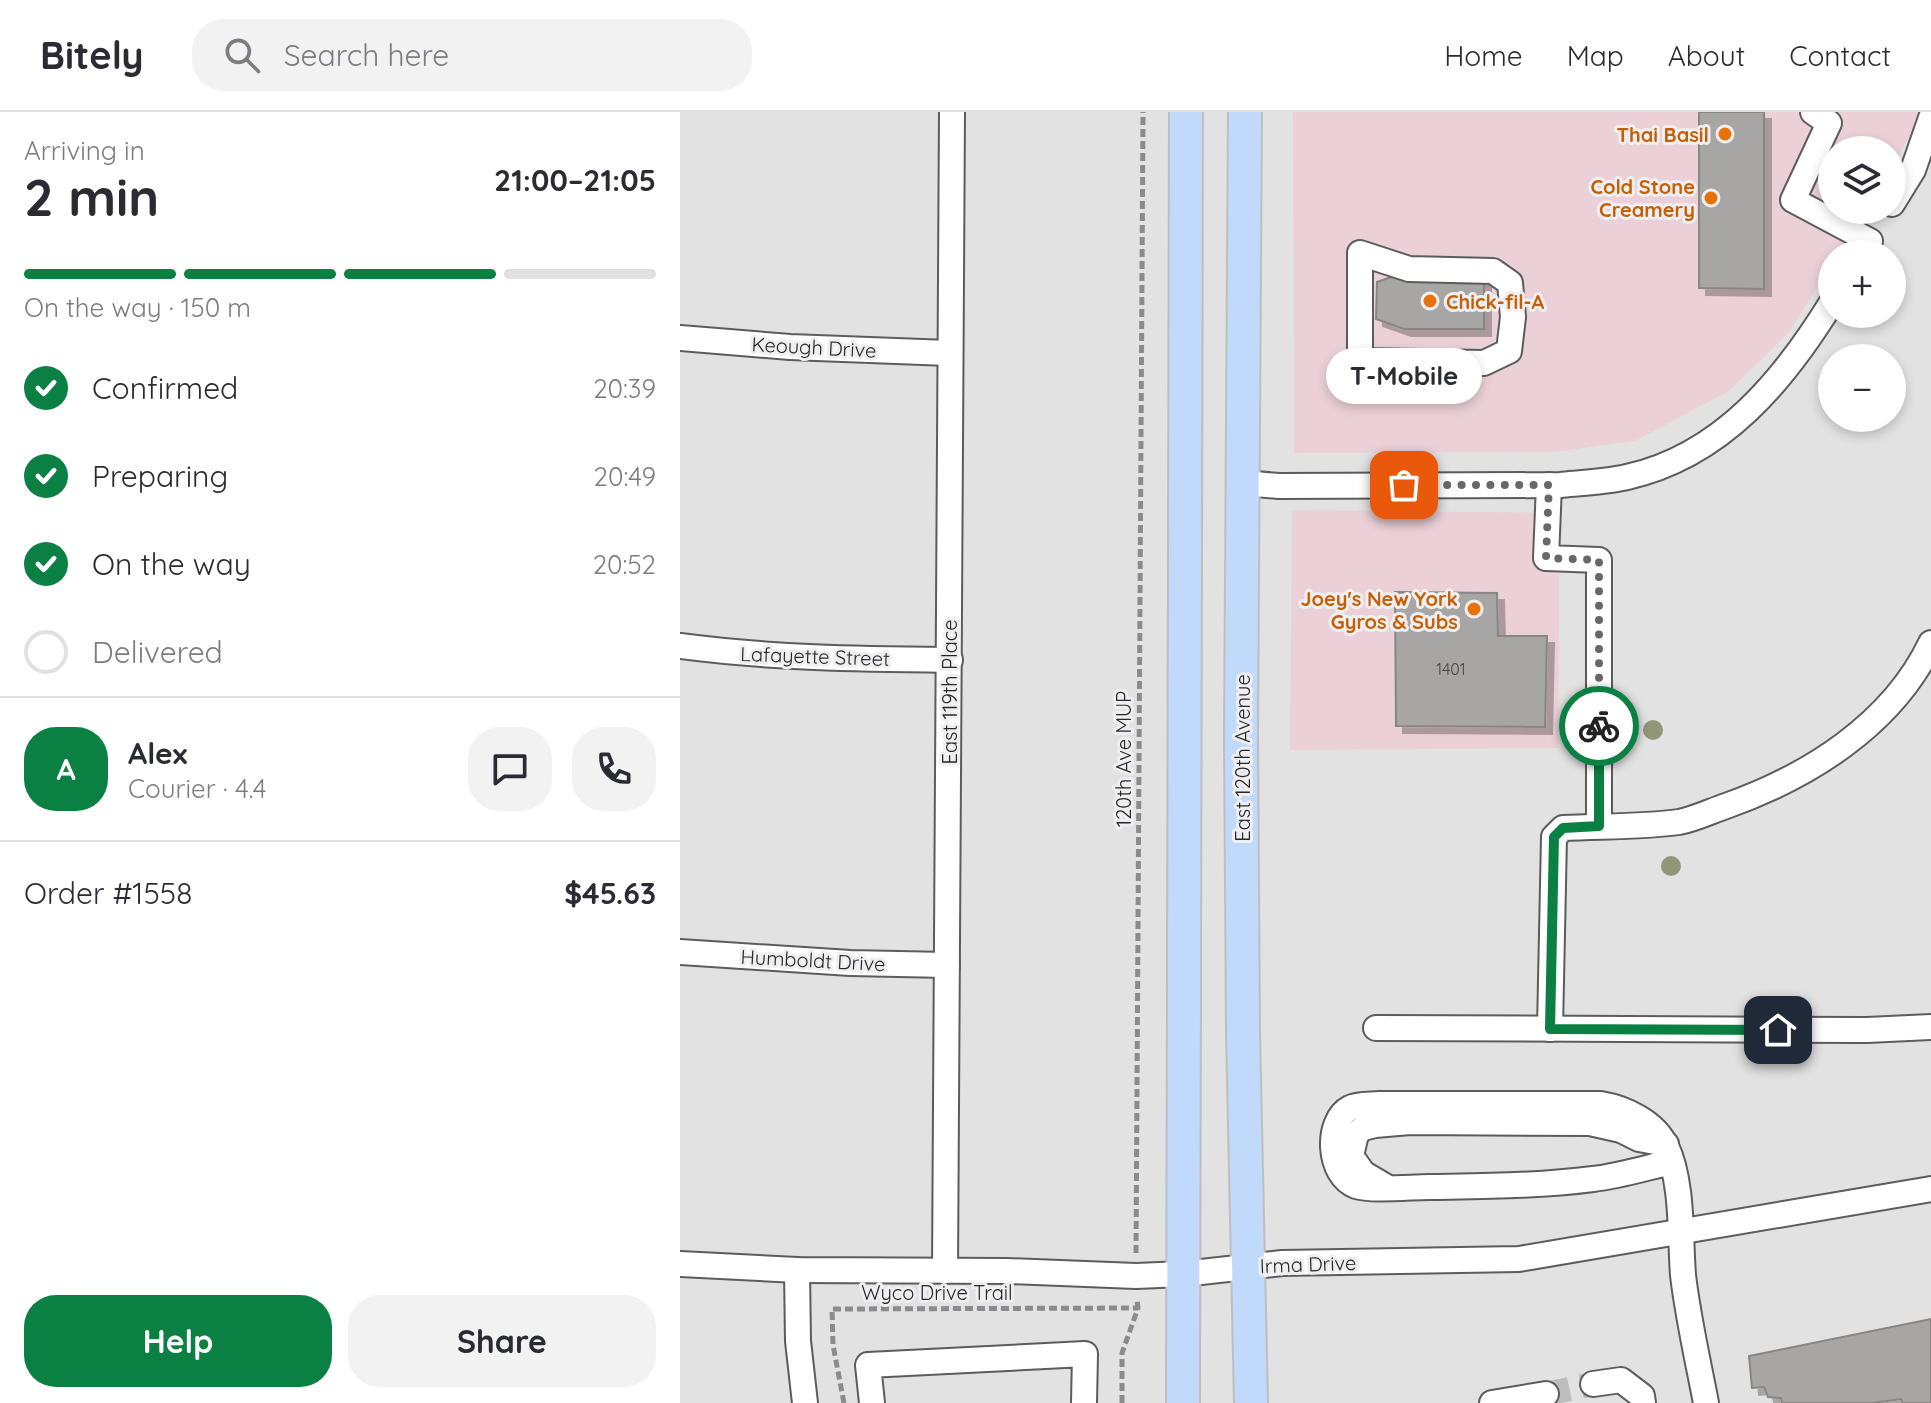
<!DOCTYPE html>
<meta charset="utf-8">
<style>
body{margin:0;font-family:Quicksand,sans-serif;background:#f2f2f3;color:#2b2b33;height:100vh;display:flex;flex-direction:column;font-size:30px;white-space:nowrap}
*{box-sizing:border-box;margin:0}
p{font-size:26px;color:#7c7c81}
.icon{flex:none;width:44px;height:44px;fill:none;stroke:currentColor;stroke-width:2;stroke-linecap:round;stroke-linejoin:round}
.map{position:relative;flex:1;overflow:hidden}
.sheet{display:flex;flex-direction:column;background:#fff;width:680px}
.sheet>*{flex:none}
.tools{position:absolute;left:1138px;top:24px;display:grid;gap:16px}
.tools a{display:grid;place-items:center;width:88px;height:88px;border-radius:50%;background:#fff;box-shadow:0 4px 12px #0003;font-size:40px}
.pin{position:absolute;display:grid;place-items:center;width:68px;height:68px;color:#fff;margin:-34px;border-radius:16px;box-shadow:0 4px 12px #0006}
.courier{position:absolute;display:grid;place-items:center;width:80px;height:80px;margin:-40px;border:6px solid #0b8043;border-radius:50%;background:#fff;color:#222;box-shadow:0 2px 10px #0007}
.bubble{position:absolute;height:56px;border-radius:28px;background:#fff;box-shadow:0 4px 12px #0003;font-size:26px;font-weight:700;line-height:56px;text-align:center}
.headline em{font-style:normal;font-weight:700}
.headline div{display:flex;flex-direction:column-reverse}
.headline{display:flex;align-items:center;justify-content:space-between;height:136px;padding:0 24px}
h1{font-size:52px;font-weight:700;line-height:60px}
.bar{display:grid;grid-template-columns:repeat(4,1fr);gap:12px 8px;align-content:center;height:96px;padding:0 24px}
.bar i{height:10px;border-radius:6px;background:#e1e1e2}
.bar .selected{background:#0b8043}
.bar p{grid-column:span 4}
.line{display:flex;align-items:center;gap:20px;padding:0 24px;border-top:2px solid #e1e1e2}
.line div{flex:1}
.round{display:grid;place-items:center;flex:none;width:84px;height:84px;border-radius:32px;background:#f2f2f3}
ol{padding:0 24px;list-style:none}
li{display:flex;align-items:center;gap:24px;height:88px}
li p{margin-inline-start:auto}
li .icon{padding:8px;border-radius:50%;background:#0b8043;color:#fff;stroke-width:4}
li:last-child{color:#7c7c81}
li i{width:44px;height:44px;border:4px solid #e1e1e2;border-radius:50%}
.button{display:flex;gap:16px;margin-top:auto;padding:16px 24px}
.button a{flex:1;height:92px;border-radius:32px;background:#0b8043;color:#fff;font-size:32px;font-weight:700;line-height:92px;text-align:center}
.button a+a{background:#f2f2f3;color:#2b2b33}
header{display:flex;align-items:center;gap:48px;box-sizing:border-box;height:112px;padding:0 40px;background:#fff;border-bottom:2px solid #e1e1e2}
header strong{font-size:38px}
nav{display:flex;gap:44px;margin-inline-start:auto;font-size:28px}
.search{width:560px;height:72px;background:#f2f2f3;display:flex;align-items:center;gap:20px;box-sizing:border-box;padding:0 28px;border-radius:32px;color:#7c7c81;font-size:30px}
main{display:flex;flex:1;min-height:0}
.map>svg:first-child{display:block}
</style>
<header>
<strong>Bitely</strong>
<div class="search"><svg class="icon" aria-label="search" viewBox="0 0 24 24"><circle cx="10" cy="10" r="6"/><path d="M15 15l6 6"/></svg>Search here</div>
<nav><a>Home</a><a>Map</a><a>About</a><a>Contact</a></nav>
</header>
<main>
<section class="sheet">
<div class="headline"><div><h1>2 min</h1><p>Arriving in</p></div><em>21:00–21:05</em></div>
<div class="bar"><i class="selected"></i><i class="selected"></i><i class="selected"></i><i></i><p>On the way · 150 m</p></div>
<ol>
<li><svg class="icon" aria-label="check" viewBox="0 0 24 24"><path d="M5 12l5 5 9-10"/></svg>Confirmed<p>20:39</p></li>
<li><svg class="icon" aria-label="check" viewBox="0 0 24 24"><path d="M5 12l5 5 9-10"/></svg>Preparing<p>20:49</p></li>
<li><svg class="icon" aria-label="check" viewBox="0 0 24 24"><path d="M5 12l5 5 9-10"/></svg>On the way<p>20:52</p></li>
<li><i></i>Delivered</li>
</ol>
<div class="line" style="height:144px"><b class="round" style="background:#0b8043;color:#fff">A</b><div><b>Alex</b><p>Courier · 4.4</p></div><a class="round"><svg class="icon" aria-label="chat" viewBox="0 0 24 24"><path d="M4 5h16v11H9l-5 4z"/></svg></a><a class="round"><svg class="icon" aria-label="phone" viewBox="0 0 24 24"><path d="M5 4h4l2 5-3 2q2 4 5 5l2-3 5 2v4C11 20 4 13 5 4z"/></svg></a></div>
<div class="line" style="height:104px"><div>Order #1558</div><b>$45.63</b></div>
<div class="button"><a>Help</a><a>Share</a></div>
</section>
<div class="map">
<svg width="1251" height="1291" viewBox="0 0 1251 1291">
<defs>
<filter id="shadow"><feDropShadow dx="7" dy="7" stdDeviation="0" flood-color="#0004"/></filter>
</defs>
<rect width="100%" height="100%" fill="#e2e2e3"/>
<g fill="#ebd1d7">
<path d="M613,0H1241L1240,7L1212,54V38H1152V98H1185L1158,142H1152V151L1110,219L1049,279L955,329L873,340L614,341Z"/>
<path d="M612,398L880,401L878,636L610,638Z"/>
</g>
<g fill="#a7a6a5" stroke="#878686" stroke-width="2" filter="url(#shadow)">
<path d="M1019,0H1084V177L1019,176Z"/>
<path d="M717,163L804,164V217H724L696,207L697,170Z"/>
<path d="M715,480L817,481L818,524H867L865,615L716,614Z"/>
<path d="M1251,1207V1291H1223L1221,1287L1192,1291H1102L1101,1286L1088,1285L1084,1275L1072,1276L1069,1244Z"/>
</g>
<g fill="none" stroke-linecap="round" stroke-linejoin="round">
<path stroke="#bdbdbe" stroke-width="24" stroke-dasharray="24 12" stroke-linecap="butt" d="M866,1282L913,1272"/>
<g stroke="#5c5c5d" stroke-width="28">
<g id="minor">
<path d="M1133,0L1149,11L1113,88L1190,129"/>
<path d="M1212,92L1233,58L1251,6"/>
<path d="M680,141L729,157L813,159L830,171L833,205L829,239L804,251L680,249Z"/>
<path d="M0,226L110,235L269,241"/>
<path d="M563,371L599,374L880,373C902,371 925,370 947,365C1042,344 1104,268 1152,190"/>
<path d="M869,373L866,446L919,448V714"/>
<path d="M0,534C90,546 179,547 270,548"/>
<path d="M0,840L170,851L267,853"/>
<path d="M696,916L1187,918L1251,915"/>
<path d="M870,917L874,725L883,716C922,714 962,715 999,710C1015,707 1031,699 1046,694C1128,665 1212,613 1251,531"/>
<path d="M991,1050C965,1056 940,1064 913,1067C859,1074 804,1074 749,1075C732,1075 691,1079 676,1074C648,1064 645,1009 670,996C677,992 691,993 700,992H921C945,996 975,1010 986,1034C1003,1069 1000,1124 1003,1163C1008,1206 1018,1249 1026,1291"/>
<path d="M705,1074L683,1061L671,1044L676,1022L683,1016L695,1013L730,1010L910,1011L941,1018L959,1027L986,1032"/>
<path d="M0,1152L117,1158L327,1159L456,1164L503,1162L602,1151L839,1147L1251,1077"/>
<path d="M117,1158L118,1229L125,1291"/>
<path d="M265,1159L272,0"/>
<path d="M913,1272L941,1268L962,1284L963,1291"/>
<path d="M192,1291L188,1253L405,1242L404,1291"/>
<path d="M812,1291L866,1282"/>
</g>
</g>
<g stroke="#bebebe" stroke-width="36">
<g id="major">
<path d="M565,0L561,622L563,920L571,1291"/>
<path d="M503,1291L506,0"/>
</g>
</g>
<g stroke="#8b8b8c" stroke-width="5" stroke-dasharray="8 4" stroke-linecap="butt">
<path d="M456,1141L463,0"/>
<path d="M164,1291L153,1233L152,1197L458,1196"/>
<path d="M442,1291V1241L458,1196L457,1187"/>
</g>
<use href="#minor" stroke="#fff" stroke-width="24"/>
<use href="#major" stroke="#c1dafb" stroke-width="32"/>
</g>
<g fill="#929679">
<circle cx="973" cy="618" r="10"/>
<circle cx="991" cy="754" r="10"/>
</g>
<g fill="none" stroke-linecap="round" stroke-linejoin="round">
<path stroke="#686869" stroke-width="8" stroke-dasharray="0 14.4" d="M724,373H869L866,446L919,448V614"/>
<path stroke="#0b8043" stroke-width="10" d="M919,614V714L883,716L874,725L870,917L1098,918"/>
</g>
<g fill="#e8710a" stroke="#efeff1" stroke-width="3">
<circle cx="1045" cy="22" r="8"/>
<circle cx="1031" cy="86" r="8"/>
<circle cx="750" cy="189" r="8"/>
<circle cx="794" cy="497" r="8"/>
</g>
<g text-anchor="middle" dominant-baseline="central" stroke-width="6" stroke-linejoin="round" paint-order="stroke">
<g font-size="16" fill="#474747">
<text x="771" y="557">1401</text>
</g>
<g font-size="20" font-weight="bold" fill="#c56008" stroke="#efeff1" text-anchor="end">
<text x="1029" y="22">Thai Basil</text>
<text x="1015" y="74">Cold Stone<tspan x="1015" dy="23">Creamery</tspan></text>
<text x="766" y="189" text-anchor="start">Chick-fil-A</text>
<text x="778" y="486">Joey's New York<tspan x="778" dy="23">Gyros &amp; Subs</tspan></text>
</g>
<g font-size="20" fill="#272728" stroke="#efeff1">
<text transform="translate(134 235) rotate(3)">Keough Drive</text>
<text transform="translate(135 544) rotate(2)">Lafayette Street</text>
<text transform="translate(269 580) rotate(-90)">East 119th Place</text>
<text transform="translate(562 646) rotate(-90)">East 120th Avenue</text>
<text transform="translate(443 647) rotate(-90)">120th Ave MUP</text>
<text transform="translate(133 848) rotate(3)">Humboldt Drive</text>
<text transform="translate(628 1152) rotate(-2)">Irma Drive</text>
<text x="257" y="1180">Wyco Drive Trail</text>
</g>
</g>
</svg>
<div class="tools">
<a><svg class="icon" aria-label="layers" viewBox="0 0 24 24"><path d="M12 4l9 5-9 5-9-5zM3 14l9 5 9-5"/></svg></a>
<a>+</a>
<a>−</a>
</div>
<div class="pin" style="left:724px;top:373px;background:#ea580c"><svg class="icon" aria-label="bag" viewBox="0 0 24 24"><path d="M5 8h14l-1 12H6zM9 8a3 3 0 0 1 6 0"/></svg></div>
<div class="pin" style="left:1098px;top:918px;background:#1f2937"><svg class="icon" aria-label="home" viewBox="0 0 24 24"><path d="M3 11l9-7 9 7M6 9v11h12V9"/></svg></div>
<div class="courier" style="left:919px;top:614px"><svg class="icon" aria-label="bike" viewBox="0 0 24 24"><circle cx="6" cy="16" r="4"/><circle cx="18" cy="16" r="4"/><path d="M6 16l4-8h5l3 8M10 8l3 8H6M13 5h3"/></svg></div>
<div class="bubble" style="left:646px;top:236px;width:156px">T-Mobile</div>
</div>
</main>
